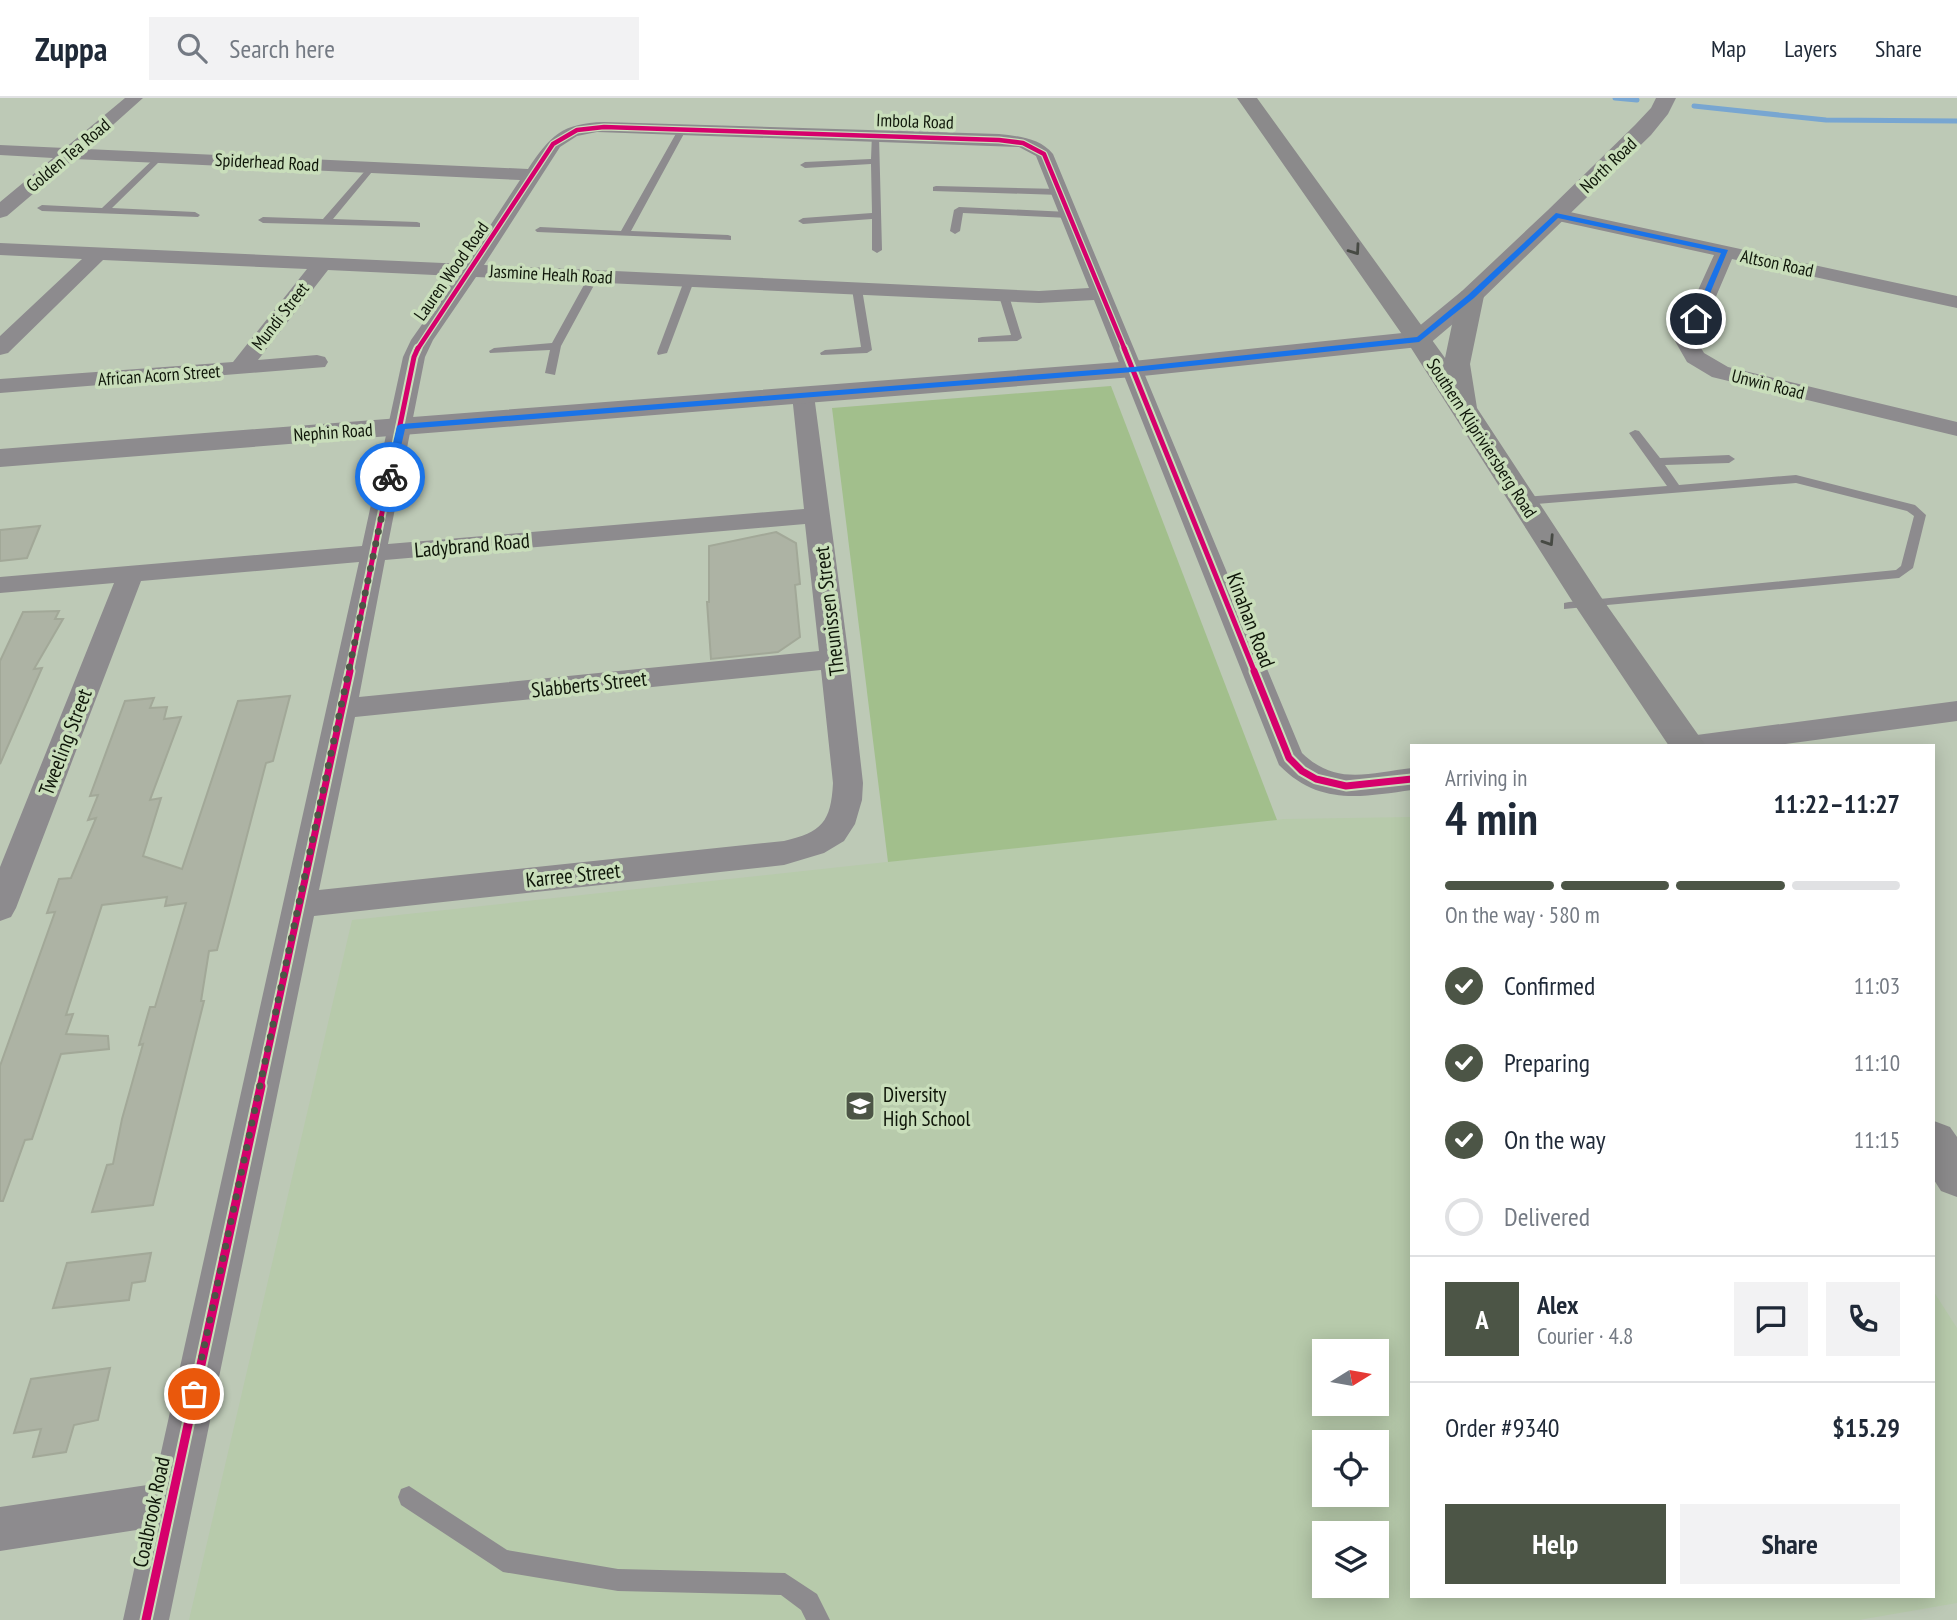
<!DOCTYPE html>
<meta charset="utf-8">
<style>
body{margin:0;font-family:"PT Sans Narrow",sans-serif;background:#f2f2f3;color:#1f2937;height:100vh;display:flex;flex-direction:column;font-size:26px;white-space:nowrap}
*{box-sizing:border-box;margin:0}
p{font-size:23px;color:#747a83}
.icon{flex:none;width:38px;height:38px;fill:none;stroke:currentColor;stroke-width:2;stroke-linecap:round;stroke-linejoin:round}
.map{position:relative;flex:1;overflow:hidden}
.panel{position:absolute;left:1410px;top:646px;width:525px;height:854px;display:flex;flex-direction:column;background:#fff;border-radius:0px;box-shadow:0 4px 18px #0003}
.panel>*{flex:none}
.needle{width:46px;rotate:79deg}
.tools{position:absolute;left:1312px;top:1241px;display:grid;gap:14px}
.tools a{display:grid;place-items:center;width:77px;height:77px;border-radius:0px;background:#fff;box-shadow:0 4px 18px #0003;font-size:35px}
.pin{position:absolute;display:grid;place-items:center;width:60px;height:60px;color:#fff;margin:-30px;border:4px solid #fff;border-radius:50%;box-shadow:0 2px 7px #0007}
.courier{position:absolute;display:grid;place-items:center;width:70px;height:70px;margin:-35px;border:5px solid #1a73e8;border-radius:50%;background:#fff;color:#222;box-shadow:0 2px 9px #0007}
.summary em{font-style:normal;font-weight:600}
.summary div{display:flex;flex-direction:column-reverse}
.summary{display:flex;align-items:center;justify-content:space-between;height:119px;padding:0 35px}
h1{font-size:46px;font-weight:600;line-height:52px}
.bar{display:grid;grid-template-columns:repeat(4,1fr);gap:10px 7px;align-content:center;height:84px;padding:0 35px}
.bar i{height:9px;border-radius:5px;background:#e0e1e3}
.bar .active{background:#4c5546}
.bar p{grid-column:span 4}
.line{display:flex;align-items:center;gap:18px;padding:0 35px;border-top:2px solid #e0e1e3}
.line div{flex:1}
.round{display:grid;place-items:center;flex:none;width:74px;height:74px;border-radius:0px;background:#f2f2f3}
ol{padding:0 35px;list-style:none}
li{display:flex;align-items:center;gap:21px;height:77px}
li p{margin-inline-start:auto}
li .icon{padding:7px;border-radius:50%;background:#4c5546;color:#fff;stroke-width:4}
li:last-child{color:#747a83}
li i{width:38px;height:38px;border:4px solid #e0e1e3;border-radius:50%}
.button{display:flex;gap:14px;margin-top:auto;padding:14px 35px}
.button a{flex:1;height:80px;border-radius:0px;background:#4c5546;color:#fff;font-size:28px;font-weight:600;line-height:80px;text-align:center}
.button a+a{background:#f2f2f3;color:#1f2937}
header{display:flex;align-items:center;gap:42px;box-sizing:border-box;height:98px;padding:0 35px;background:#fff;border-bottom:2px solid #e0e1e3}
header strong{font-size:33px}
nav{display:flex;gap:38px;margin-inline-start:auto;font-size:24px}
.search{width:490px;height:63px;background:#f2f2f3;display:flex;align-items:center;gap:18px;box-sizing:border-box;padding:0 24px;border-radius:0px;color:#747a83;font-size:26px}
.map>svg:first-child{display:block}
</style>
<header>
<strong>Zuppa</strong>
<div class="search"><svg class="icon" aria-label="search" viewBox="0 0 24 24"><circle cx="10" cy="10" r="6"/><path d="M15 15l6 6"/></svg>Search here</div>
<nav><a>Map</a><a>Layers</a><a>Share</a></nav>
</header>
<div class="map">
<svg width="1957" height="1522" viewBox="0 0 1957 1522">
<rect width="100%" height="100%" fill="#bdc9b6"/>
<path fill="#b7caab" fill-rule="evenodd" d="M1412,719V1498H1934V1194L1957,1230V1505L1859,1522H189L352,822L1284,721ZM1325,1253H1377V1306H1325ZM1325,1344H1377V1396H1325ZM1325,1435H1377V1488H1325Z"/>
<path fill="#a2bf8c" d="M1111,288L1277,722L888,764L832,310Z"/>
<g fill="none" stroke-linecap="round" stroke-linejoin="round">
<g stroke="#78a6d1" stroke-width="5">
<path d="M1615,0L1637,2"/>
<path d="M1694,8L1826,22L1957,23"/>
</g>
</g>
<g fill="#adb3a4" stroke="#a2a898" stroke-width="2">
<path d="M40,428L27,460L0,463V432Z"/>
<path d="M776,434L796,445L800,486L795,487L800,539L778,554L711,561L707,504H709V448Z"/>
<path d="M59,513L55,521H63L34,571L42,570L0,666V563L23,514Z"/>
<path d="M290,598L273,663L266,665L217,852L209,853L201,903H204L153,1107L92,1114L107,1067L113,1066L122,1021L143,946L139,947L150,909H155L186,805L165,808L167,799L102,807L66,917L73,916L66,936L108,938L109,951L61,956L32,1041L25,1042L3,1103H0V968L55,814L47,815L59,781L71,780L96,720L88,722L98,697L90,698L125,603L154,600L150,610L167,609L164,621L181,619L150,702L161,700L143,758L182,771L238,603Z"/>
<path d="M151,1155L145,1183L132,1185L129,1202L53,1210L67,1165Z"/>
<path d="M110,1270L98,1322L74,1327L66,1354L33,1359L41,1331L14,1335L31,1281Z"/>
</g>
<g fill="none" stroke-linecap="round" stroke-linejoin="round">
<g fill="#8d8b8e" fill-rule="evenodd">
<path d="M682,29L686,32L631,133L728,137L731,138V142L537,134L535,132L540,129L621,133L678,32Z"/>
<path d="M872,36L879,38L882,152L877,155L872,152V121L803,126L798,123L803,120L872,115L871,66L805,70L800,67L805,64L871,61Z"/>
<path d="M159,56L164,59L162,61L112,110L195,114L200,117L198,119L42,113L37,110L42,107L102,110Z"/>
<path d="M371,66L376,69L333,121L417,124L420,125V129L263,125L258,122L263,119L323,121Z"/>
<path d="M936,88L1060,91L1065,94L1060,97L933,93V89Z"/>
<path d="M959,109L1069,114L1074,117L1069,120L963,115L960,133L955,136L950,133L954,112Z"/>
<path d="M590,176L599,178L561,248L555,277L545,275L550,252L490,255L489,253L494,250L552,245Z"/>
<path d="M689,180L694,183L667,255L658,257L657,255L684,183Z"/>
<path d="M857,188L862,191L872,252L867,255L821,257L820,255L825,252L861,249L852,191Z"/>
<path d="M1004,195L1009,198L1022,240L1017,243L978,244V240L982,239L1011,237L999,198Z"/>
<path d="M1635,332L1639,333L1660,360L1729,357L1735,361L1729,365L1665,367L1679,387L1796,377L1915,407L1926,417L1913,470L1899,480L1564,511V505L1569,504L1896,472L1901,468L1914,418L1907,413L1796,385L1523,407L1517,403L1523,399L1667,388L1629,335Z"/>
<path d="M409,1388L507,1452L618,1471L785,1475L817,1496L830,1522H806L801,1512L781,1497L618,1493L503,1474L401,1407L398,1399L401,1391Z"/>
</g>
<g fill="#8d8b8e" fill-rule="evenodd">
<path d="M125,0H143L86,51L528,71C550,38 562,25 604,24L999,36C1018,38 1040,40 1053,56L1302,655C1336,688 1369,675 1412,670V692C1361,699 1319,708 1279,667L1094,202L1039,205L476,179L433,242L425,259L388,446L804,411L792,297L795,292H811L814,297L849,561L863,685L862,702L855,726L844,743L824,755L784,767L314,818L169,1522H123L143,1431L0,1453V1409L154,1386L359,464L141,483L16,810L11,819L0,823V769L114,485L0,495V479L362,448L403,259L411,242L456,178L328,172L258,262L317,257L325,259L328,264L325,269L0,295V281L233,264L307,171L103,162L8,255L0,257V238L82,161L0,157V145L465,166L520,82L74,61L7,118L0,120V104L53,60L0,57V47L65,50ZM597,34L1019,49L1036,58L1089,190L1039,193L484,167L560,49L577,38ZM805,426L819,553L359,599L385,462ZM821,572L833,685C831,724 822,734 784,743L319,792L355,619Z"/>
<path d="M1556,111L1957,198V210L1732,161L1697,243L1704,255L1728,269L1957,324V338L1712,279L1687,264L1675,243L1714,157L1549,121L1546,117Z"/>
<path d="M1957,603V623L1771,648H1675L1679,641L1689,638Z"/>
</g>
<path fill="#8d8b8e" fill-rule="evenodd" d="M1656,0H1676L1668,16L1651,37L1480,203L1428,247L1419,249L1133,279L0,369V351L1133,263L1412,234L1462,193L1548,112L1635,27L1651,10Z"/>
<g fill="#8b8a8b" fill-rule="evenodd">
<path d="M1237,0H1257L1445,260L1458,198L1462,193L1471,190L1480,193L1484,198L1470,266L1477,310L1601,499L1706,648H1669L1574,506L1406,242Z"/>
<path d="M1934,1023L1950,1029L1957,1039V1099L1941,1093L1934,1082Z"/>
</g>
<g stroke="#c9debb" stroke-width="7">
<path id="cycleway-far3" d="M417,252L553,46L577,32L604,29L999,42L1023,45L1044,56L1125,252"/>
</g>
<g stroke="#c9debb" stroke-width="9">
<g id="cycleway-far2">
<path d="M1124,250L1255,575"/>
<path d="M349,575L414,259L418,250"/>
</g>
</g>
<g stroke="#c9debb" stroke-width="11">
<g id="cycleway-far1">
<path d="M1254,573L1289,660L1302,673L1316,681L1346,688L1412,681"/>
<path d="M260,990L350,573"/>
</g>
</g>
<g stroke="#c9debb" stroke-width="13">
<path id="cycleway" d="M146,1522L261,988"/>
</g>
<use href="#cycleway-far3" stroke="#d6006c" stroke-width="4.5"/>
<use href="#cycleway-far2" stroke="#d6006c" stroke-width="5"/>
<use href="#cycleway-far1" stroke="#d6006c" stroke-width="7"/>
<use href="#cycleway" stroke="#d6006c" stroke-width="9"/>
</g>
<defs><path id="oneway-chevron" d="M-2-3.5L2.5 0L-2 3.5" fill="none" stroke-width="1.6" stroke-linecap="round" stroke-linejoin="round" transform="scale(1.75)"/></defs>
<g stroke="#474a44">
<use href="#oneway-chevron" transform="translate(1355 152) rotate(55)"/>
<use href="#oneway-chevron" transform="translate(1549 443) rotate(57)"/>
</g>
<path fill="#1a73e8" d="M1556,115L1728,152L1699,222L1692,221L1721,155L1558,120L1474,200L1419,244L1133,274L405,331L394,379L390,382L385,379L397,328L401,326L1133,269L1417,239L1468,197Z"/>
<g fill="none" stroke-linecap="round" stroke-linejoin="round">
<path stroke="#4c5546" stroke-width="7" stroke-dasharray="0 12.6" d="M194,1296L390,379"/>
</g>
<defs>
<g id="school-square" transform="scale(1.575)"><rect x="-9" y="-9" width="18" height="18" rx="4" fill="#4c5546" stroke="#c9debb"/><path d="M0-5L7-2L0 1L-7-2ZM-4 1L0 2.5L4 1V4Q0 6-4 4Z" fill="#fff"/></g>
</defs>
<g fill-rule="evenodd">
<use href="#school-square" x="860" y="1008"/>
</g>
<g text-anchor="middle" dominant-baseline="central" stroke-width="7" stroke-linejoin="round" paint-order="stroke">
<g font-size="18" fill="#0f1609" stroke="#c9debb">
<text transform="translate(915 23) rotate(2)">Imbola Road</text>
<text transform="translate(68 57) rotate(-40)">Golden Tea Road</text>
<text transform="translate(267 64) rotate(3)">Spiderhead Road</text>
<text transform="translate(1608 67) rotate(-44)">North Road</text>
<text transform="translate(1777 165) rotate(12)">Altson Road</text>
<text transform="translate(451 173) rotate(-55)">Lauren Wood Road</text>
<text transform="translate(551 176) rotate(3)">Jasmine Healh Road</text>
<text transform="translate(280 218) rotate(-52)">Mundi Street</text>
<text transform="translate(159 277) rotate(-4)">African Acorn Street</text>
<text transform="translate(1768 286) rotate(14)">Unwin Road</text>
<text transform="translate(333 334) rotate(-4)">Nephin Road</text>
<text transform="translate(1482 340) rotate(57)">Southern Klipriviersberg Road</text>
</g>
<g font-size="21" fill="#0f1609" stroke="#c9debb">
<text transform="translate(472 447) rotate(-5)">Ladybrand Road</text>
<text transform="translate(829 513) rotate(-97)">Theunissen Street</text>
<text transform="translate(1251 522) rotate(69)">Kinahan Road</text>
<text transform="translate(589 586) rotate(-6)">Slabberts Street</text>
<text transform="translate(65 644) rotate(-69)">Tweeling Street</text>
<text transform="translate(573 777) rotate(-6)">Karree Street</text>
<text transform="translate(151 1414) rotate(-78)">Coalbrook Road</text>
</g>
<g font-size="21" fill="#0f1609" stroke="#c9debb" text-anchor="start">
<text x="883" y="996">Diversity<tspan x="883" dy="24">High School</tspan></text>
</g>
</g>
</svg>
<div class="tools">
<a><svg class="needle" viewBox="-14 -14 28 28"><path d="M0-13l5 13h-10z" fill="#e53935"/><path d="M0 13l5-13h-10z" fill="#747a83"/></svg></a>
<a><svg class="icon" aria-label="locate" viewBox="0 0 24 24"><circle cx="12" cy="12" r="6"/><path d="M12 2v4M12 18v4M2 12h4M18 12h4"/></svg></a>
<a><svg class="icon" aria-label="layers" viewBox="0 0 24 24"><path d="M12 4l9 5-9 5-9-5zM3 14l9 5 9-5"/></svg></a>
</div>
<div class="pin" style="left:194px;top:1296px;background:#ea580c"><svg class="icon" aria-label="bag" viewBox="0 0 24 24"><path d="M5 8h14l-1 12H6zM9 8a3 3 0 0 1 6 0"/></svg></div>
<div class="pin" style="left:1696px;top:221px;background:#1f2937"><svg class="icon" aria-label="home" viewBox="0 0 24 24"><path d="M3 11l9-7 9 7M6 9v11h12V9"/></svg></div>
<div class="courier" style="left:390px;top:379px"><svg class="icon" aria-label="bike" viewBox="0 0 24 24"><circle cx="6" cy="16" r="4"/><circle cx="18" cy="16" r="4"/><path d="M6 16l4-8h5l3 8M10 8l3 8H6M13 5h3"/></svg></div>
<section class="panel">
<div class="summary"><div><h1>4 min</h1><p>Arriving in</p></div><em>11:22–11:27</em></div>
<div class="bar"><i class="active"></i><i class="active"></i><i class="active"></i><i></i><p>On the way · 580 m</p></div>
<ol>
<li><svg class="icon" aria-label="check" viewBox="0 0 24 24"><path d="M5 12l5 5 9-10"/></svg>Confirmed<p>11:03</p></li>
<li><svg class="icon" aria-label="check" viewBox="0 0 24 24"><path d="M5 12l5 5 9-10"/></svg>Preparing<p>11:10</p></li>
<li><svg class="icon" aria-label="check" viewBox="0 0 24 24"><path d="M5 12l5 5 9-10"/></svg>On the way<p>11:15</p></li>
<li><i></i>Delivered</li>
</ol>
<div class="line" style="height:126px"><b class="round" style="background:#4c5546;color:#fff">A</b><div><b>Alex</b><p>Courier · 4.8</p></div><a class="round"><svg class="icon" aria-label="chat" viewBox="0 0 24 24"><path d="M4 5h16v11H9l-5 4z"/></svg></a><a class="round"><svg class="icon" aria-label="phone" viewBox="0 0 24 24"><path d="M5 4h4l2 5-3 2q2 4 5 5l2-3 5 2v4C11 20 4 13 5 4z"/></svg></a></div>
<div class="line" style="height:91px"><div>Order #9340</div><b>$15.29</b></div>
<div class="button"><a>Help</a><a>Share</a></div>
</section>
</div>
